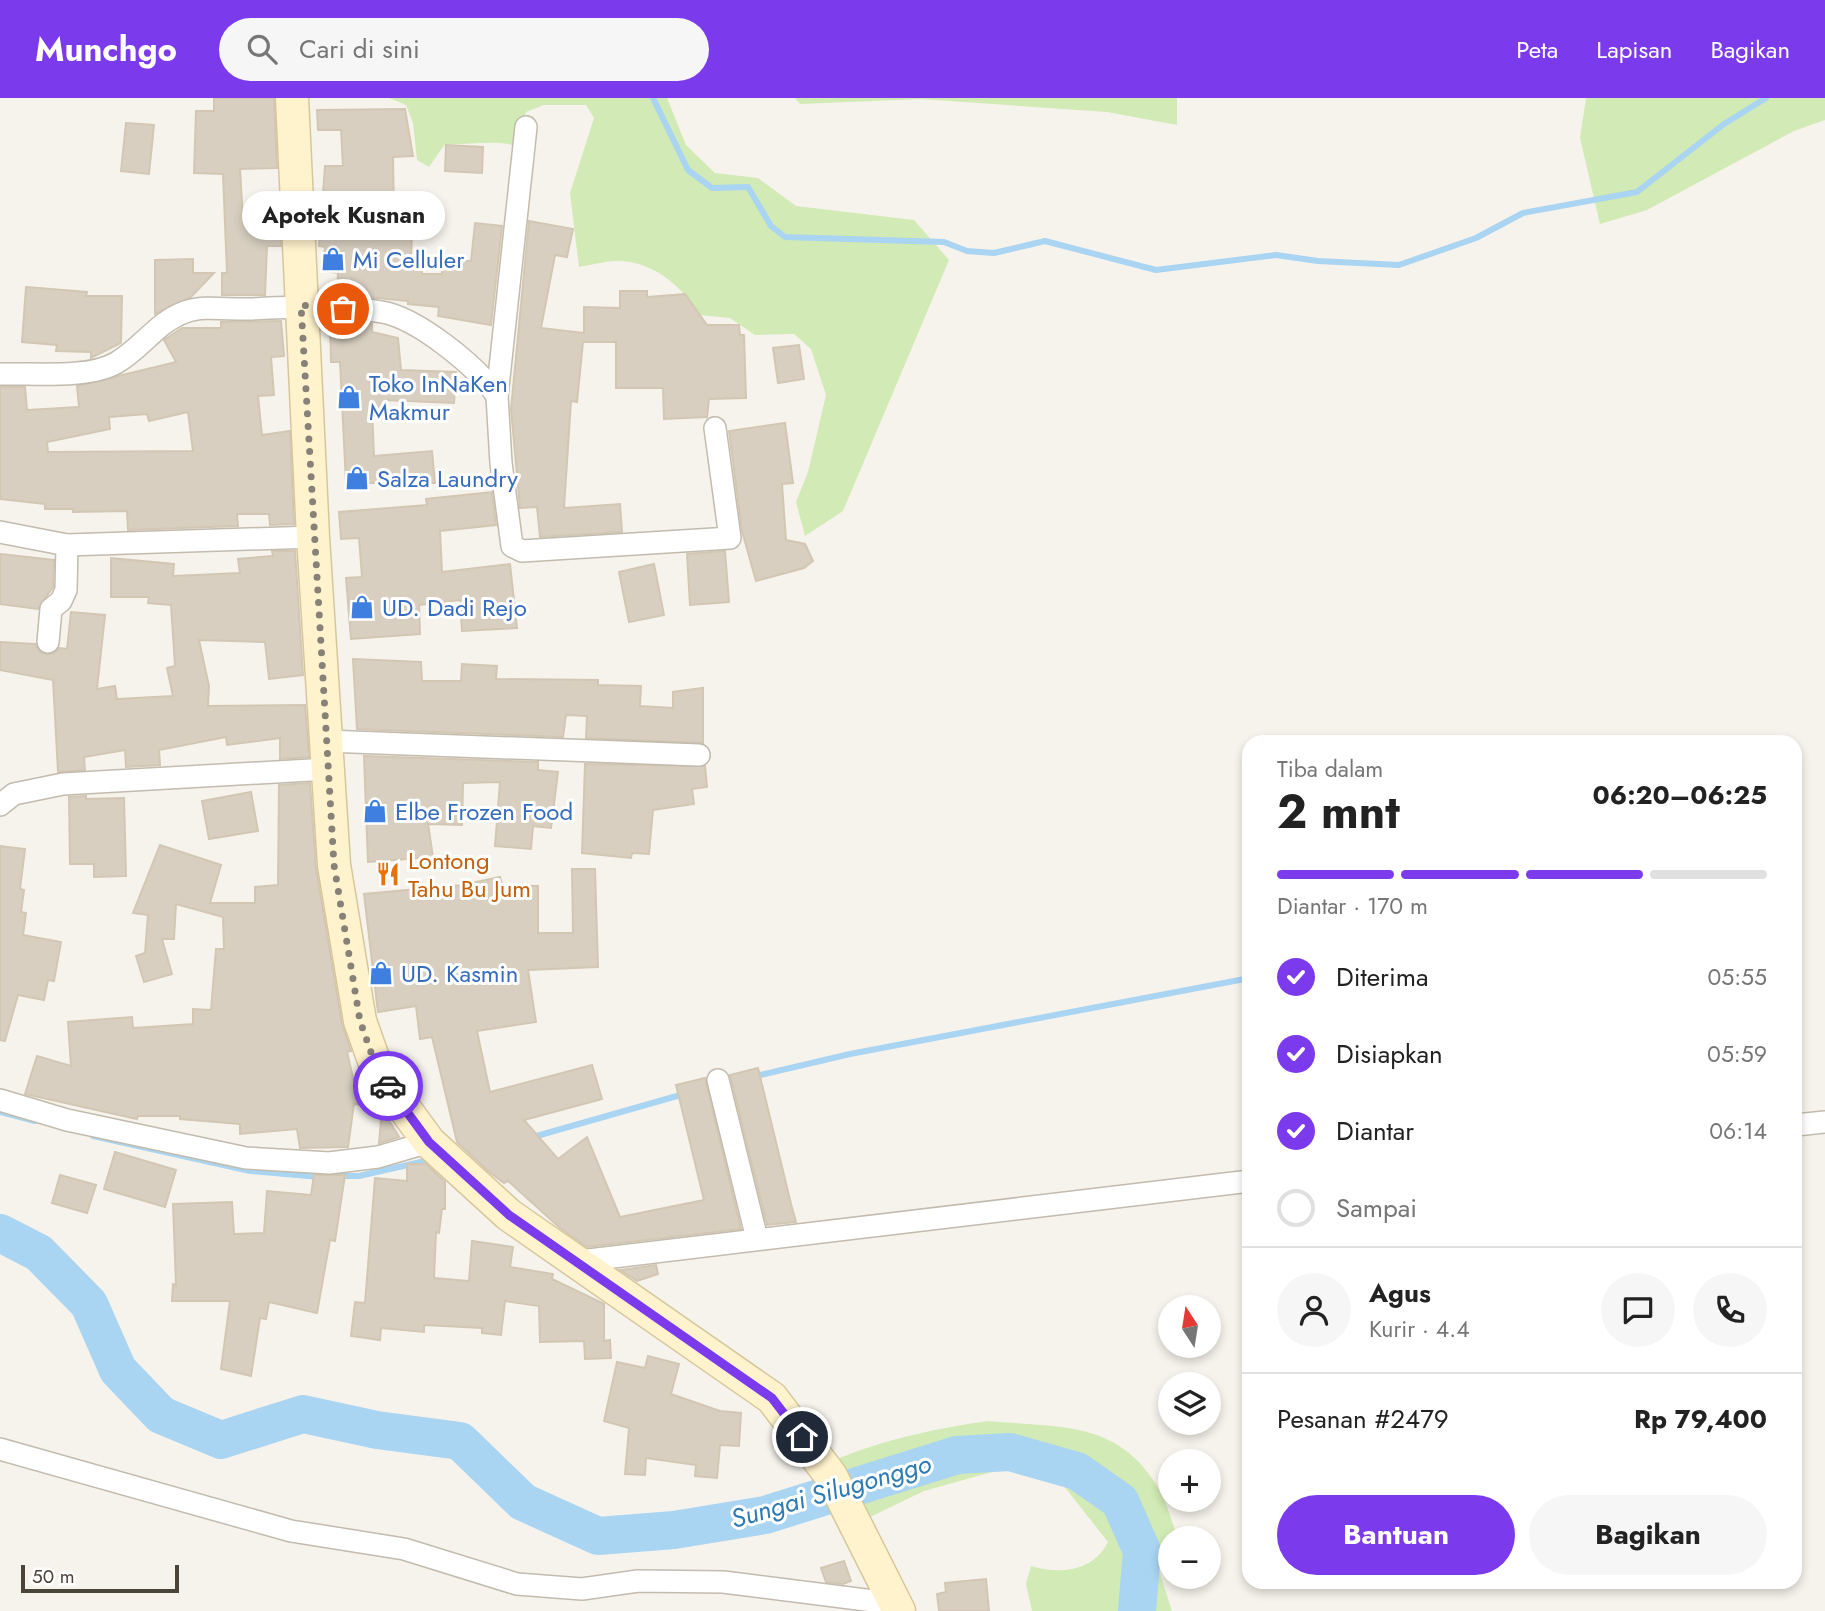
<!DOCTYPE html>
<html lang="id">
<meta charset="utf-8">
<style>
body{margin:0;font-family:Jost,sans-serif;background:#f6f6f6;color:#222;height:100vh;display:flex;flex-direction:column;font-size:26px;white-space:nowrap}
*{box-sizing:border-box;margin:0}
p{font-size:23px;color:#767676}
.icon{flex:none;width:38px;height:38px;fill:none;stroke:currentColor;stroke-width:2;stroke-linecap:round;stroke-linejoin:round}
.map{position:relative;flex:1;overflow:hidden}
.details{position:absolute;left:1242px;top:637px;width:560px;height:854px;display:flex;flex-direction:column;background:#fff;border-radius:21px;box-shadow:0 4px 10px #0003}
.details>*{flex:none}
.needle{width:46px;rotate:348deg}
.buttons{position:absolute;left:1158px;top:1197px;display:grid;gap:14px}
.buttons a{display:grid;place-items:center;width:63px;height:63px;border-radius:50%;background:#fff;box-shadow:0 4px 10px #0003;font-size:35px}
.scale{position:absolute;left:21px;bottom:18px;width:158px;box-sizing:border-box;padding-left:7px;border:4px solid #4b4439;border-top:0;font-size:19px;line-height:24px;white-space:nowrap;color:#4b4439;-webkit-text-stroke:5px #fff;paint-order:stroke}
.pin{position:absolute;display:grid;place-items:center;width:60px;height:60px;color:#fff;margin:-30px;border:4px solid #fff;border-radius:50%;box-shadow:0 2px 7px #0007}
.courier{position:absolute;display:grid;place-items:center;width:70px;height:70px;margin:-35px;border:5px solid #7c3aed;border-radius:50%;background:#fff;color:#222;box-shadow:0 2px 9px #0007}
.bubble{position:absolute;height:49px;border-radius:24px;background:#fff;box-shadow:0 4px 10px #0003;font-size:23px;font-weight:700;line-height:49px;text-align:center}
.headline em{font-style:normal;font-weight:700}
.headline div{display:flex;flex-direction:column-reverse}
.headline{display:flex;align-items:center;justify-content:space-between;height:119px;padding:0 35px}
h1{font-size:46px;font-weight:700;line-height:52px}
.bar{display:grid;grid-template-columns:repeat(4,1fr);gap:10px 7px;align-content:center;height:84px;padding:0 35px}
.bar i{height:9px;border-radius:5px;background:#e0e0e0}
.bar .current{background:#7c3aed}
.bar p{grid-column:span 4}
.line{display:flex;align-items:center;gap:18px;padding:0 35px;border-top:2px solid #e0e0e0}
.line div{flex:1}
.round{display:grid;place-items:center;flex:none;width:74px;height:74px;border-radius:37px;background:#f6f6f6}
ol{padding:0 35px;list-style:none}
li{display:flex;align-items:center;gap:21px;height:77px}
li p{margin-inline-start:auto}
li .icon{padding:7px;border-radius:50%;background:#7c3aed;color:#fff;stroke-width:4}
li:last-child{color:#767676}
li i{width:38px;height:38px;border:4px solid #e0e0e0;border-radius:50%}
.primary-button{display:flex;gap:14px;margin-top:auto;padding:14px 35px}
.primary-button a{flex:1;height:80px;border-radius:42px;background:#7c3aed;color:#fff;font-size:28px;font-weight:700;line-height:80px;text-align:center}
.primary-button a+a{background:#f6f6f6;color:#222}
header{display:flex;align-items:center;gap:42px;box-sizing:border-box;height:98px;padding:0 35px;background:#7c3aed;color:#fff}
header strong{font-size:33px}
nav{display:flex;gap:38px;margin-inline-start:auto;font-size:24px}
.search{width:490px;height:63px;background:#f6f6f6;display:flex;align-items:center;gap:18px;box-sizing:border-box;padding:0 24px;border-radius:38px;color:#767676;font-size:26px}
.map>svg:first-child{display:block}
</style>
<header>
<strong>Munchgo</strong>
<div class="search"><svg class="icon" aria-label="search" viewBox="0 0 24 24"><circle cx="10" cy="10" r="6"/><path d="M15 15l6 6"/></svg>Cari di sini</div>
<nav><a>Peta</a><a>Lapisan</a><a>Bagikan</a></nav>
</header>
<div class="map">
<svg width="1825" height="1513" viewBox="0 0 1825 1513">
<rect width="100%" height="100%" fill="#f6f3ec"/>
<g fill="#d2eab5">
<path d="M389,0H667L686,47L715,75L758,80L796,108L914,122L949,162L843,413L805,438L796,404L808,374L826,297L811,251L794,236L755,237L730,220L700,217C682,190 658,166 622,163C609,162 592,167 579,169L570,95L594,20L586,7H544L526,14L513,47C492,42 467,47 445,46L429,69L417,62L413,25L406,7Z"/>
<path d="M795,0H1177V27L1107,14L921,1L800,6Z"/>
<path d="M1586,0H1825V22L1794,33L1647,112L1600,126L1580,40Z"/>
<path d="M988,1323C1059,1330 1118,1321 1159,1391C1167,1405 1171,1422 1177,1437L1171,1440V1447L1158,1470L1172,1513H1032L1026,1486L1031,1468C1060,1477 1094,1473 1108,1444L1056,1378L999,1372L924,1393L868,1420L835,1362C885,1341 934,1331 988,1323Z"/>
</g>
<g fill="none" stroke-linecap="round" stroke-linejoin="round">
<g stroke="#a9d4f2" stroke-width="6">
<path d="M653,0L688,72L712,90L748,89L771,128L785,139L944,144L967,153L994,155L1045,143L1156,172L1276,157L1318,163L1399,167L1476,140L1523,115L1637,94L1724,26L1766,0"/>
<path d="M752,979L850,956L1250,880"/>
<path d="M0,1014L35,1023"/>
<path d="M93,1038L250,1073L320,1079"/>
<path d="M533,1039L684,996"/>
<path d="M338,1078H359L434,1061"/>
</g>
<path stroke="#a9d4f2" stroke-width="38" d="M0,1135L39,1155L89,1206L118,1272L161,1317L221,1342L303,1316L377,1332L460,1343L523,1404L598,1438L674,1432L765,1417L957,1357L1010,1354L1077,1373L1120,1403L1142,1453L1137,1513"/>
</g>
<g fill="#d8cfc1" stroke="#d3c7b4" stroke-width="2" fill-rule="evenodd">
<path d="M214,0H274L277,70L240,71L243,122H279L281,148H267L265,197H222V175H227L223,76L194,75L196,13H214Z"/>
<path d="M405,11L413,58L393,59L394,117H413L411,158L421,159L422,176H442V162L471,163L475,125L502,128L491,227L438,218L439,209L408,206V203L337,196L338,175L323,173L325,149L319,148L325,68H343L341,32H318L317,12Z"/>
<path d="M126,25L154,27L149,76L121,73Z"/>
<path d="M446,47L483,49L482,75L445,73Z"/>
<path d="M529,123L573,131L567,159L555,157L541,230L584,235V209L620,210V193H647V199L685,196L707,227H739L740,237H744L746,300L709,301L707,319L664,321L663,290H616V244H583L577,304L571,303L564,410L620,406L622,434L540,439L537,409L520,410L511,311Z"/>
<path d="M193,161V175H214L191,199L155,216V162Z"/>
<path d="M26,189L87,194L86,198H122L121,245L91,260V254L56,253L57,247L22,244Z"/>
<path d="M330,222L372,226V234L398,240L401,272L456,274L454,305L384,302V310L372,311L374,358L432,353L435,385H346L340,264H331Z"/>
<path d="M281,223L284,258L271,259L274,297L258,298L262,337L290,333L294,426L270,427L269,416H237L238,428L128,432L127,413L73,414V411H45V406L0,401V289H25L27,312L79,309L77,288L176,264L164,242L182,230H221V224ZM188,314L193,353L48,354L47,344L110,331L109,319L147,316L149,323Z"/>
<path d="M799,247L804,281L778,285L773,250Z"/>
<path d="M785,325L793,385L782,386L786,442L805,446L813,463L804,470L756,483L742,433L729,333Z"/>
<path d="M492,394L496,427L440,433L442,474L510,466L517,530L462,533L460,502L419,507L420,536L351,541L346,480L362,479L359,440L341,441L339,414L427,407L426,401Z"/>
<path d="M272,453H295L303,577L269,581L265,544L199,542L209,588L208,608L305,607L309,659L280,661V640L227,647L226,639L159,652L160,667L126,669L125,652L84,659L85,672L58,674L53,582L0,572V544L35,546L41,555L53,556L59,550L67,551L71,514L105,517L97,591L115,588L117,601L173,598L167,570L175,568L171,507L148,505L149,499H111V460L174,466L173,478L240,475L238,461L273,458Z"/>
<path d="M725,453L729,504L690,507L687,456Z"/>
<path d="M0,456L54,462L53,489L38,511L0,506Z"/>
<path d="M654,466L664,517L629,524L619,474Z"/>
<path d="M353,561L421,564L422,583H461L462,566L497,568L496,581L598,582V587L641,588L640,608L673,610V594L703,590V645L586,640L587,618L566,617L563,639L357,631Z"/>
<path d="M364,658L538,664V672L558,674L551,730L533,728L531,751L495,748L500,684L463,685L462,727L428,726L433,759L368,764Z"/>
<path d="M585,666L705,668L707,689L692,691L694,706L653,712L649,756L632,755L631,760L582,755Z"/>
<path d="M310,685L316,770L342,926L351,953L347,954L355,988L364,986L381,1009L354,1006L348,1049L300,1050L297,1031L240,1036V1026L180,1021V1018H138L137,1021L25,996L37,958L71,968L68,924L132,919L133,930L193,926V911L211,912L216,851H224L223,819L176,806L174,841H162L172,876L144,884L136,858L145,855L148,817L133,815L160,747L221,767L210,805H255V789L278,787L279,687Z"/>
<path d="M251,694L258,733L209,741L202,703Z"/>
<path d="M86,698V701L124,700L126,778L94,779V766H70L69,699Z"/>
<path d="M0,748L25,751L20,791L24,792L21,814L26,815L23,837L61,844L54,883L48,882L44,902L18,897L5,943L0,942Z"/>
<path d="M572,771H595L598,869L528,872L536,924L477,933L490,994L592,967L602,1001L524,1022L558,1061L587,1039L620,1119L704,1102L676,987L705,980L741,1131L587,1149L560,1130L508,1083L504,1085L488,1073L457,1044L432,939L420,941L416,908L378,914L364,796L462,787L500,779L502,787L538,788V835H573Z"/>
<path d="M758,970L791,1106L796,1124L767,1127L730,977Z"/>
<path d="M382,1011L399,1039L379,1045Z"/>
<path d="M115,1054L176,1072L165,1109L104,1091Z"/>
<path d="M407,1066H426L445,1084V1111H442L439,1135L436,1134L434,1180L469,1183L472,1143L513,1149L510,1169L553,1176L552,1181L604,1206V1243L610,1242L611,1260L585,1261L584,1243L540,1244L539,1208L505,1203L501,1237L482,1235V1230L424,1227V1234L381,1230L380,1242L351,1238L355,1204L365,1205L375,1080L407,1083Z"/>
<path d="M60,1077L96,1087L87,1115L52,1105Z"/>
<path d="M314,1077H345L335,1143L330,1142L317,1215L269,1204L266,1221L260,1220L251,1278L221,1271L230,1203H172L173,1186L176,1187L173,1106L232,1104L234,1136L264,1135L267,1093L311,1097Z"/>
<path d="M656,1167L658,1176L637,1183L620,1172Z"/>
<path d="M648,1258L679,1266L671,1296L720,1313L741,1315L739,1348L720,1347L717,1380L695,1378L696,1367L646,1360L645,1377L625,1376L629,1330L604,1323L617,1264L645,1270Z"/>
<path d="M844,1463L851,1483L843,1486L826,1484L821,1470Z"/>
<path d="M986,1481L989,1513H939L937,1496L946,1494L945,1485Z"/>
</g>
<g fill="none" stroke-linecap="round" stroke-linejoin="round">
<g stroke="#c2bbae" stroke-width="24">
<g id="minor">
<path d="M526,29L497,298L501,365L512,448L522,453L730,440L715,330"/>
<path d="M0,276C33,275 88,281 116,265C141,251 157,224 185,214C204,207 228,212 249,211C293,209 337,206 382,214C417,220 477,268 497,298"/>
<path d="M0,434L67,447L313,439"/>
<path d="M48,544L51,511L61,503L66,492L67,447"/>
<path d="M326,643L699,657"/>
<path d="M0,707L14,696L63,686L328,671"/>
<path d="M718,982L757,1141"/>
<path d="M0,1002L67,1022L246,1060L329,1065L378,1059L429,1044"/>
<path d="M1796,1027L1825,1024"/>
<path d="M580,1163L1250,1083"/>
<path d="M0,1351L291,1433L404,1451L517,1486L582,1491L638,1483L723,1484L897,1506"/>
</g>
</g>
<g stroke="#d6c79b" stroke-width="35">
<path id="secondary" d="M292,0L313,439L334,767L360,923L378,974L429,1044L509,1117L772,1300L831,1378L899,1513"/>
</g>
<use href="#minor" stroke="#fff" stroke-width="21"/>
<use href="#secondary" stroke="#fff3cd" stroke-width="32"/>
</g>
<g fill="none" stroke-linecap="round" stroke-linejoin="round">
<path stroke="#878178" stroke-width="7" stroke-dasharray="0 12.6" d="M343,211L301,207L334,767L360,923L378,974L388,988"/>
<path stroke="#7c3aed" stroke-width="9" d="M388,988L429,1044L509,1117L772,1300L802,1339"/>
</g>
<defs>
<g id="shop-bare" transform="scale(1.89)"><path d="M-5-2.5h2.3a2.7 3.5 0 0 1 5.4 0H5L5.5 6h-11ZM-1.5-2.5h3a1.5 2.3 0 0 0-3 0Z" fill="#3f7fe0" stroke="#fff" stroke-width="2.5" paint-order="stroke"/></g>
<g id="restaurant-bare" transform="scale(1.89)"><path d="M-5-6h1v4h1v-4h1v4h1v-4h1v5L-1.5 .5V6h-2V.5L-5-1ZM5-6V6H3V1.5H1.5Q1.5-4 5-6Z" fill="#e8710a" stroke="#fff" stroke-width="2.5" paint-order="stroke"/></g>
</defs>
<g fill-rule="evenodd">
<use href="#shop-bare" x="333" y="161"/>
<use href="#shop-bare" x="349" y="299"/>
<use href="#shop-bare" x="357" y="380"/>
<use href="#shop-bare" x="362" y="509"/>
<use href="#shop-bare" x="375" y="713"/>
<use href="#restaurant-bare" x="388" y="776"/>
<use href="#shop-bare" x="381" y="875"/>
</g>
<g text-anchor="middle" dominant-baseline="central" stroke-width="6" stroke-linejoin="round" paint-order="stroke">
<g font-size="24" fill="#366cbe" stroke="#fff" text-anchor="start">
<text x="353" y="161">Mi Celluler</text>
<text x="369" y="285">Toko InNaKen<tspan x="369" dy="28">Makmur</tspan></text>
<text x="377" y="380">Salza Laundry</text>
<text x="382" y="509">UD. Dadi Rejo</text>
<text x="395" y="713">Elbe Frozen Food</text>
<text x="401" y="875">UD. Kasmin</text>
</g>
<g font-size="24" fill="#c56008" stroke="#fff" text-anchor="start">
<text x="408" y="762">Lontong<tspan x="408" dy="28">Tahu Bu Jum</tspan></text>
</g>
<g font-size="26" font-style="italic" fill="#2e7ab2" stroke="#fff">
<text transform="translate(831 1393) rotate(-16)">Sungai Silugonggo</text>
</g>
</g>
</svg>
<div class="buttons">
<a><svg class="needle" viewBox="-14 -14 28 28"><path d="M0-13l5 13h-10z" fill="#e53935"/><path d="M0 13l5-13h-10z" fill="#767676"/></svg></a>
<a><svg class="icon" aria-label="layers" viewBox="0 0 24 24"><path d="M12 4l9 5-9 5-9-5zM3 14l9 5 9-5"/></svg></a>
<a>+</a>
<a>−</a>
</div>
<div class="scale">50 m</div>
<div class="pin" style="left:343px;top:211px;background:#ea580c"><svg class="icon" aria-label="bag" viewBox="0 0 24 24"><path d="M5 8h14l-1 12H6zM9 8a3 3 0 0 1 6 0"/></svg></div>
<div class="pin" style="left:802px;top:1339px;background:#1f2937"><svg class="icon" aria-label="home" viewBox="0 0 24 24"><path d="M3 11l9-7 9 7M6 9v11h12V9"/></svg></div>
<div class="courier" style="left:388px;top:988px"><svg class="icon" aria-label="car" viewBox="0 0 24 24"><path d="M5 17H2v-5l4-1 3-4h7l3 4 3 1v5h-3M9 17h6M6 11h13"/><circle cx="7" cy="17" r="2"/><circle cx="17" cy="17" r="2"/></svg></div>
<div class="bubble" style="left:242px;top:93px;width:203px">Apotek Kusnan</div>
<section class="details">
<div class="headline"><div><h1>2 mnt</h1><p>Tiba dalam</p></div><em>06:20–06:25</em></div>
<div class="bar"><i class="current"></i><i class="current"></i><i class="current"></i><i></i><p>Diantar · 170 m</p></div>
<ol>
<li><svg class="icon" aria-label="check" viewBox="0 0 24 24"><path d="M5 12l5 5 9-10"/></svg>Diterima<p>05:55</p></li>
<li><svg class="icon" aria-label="check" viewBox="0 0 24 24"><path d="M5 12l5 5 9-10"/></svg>Disiapkan<p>05:59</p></li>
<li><svg class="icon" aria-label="check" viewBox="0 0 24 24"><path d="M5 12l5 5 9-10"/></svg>Diantar<p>06:14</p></li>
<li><i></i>Sampai</li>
</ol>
<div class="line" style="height:126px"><a class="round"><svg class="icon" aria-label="person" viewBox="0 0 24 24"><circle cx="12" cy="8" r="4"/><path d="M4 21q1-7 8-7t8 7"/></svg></a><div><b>Agus</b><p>Kurir · 4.4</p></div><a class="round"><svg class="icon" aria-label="chat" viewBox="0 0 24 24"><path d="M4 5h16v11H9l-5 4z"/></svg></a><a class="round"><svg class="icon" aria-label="phone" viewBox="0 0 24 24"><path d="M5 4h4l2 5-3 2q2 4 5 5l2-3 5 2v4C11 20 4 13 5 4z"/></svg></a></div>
<div class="line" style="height:91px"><div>Pesanan #2479</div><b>Rp 79,400</b></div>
<div class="primary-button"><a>Bantuan</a><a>Bagikan</a></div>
</section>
</div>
